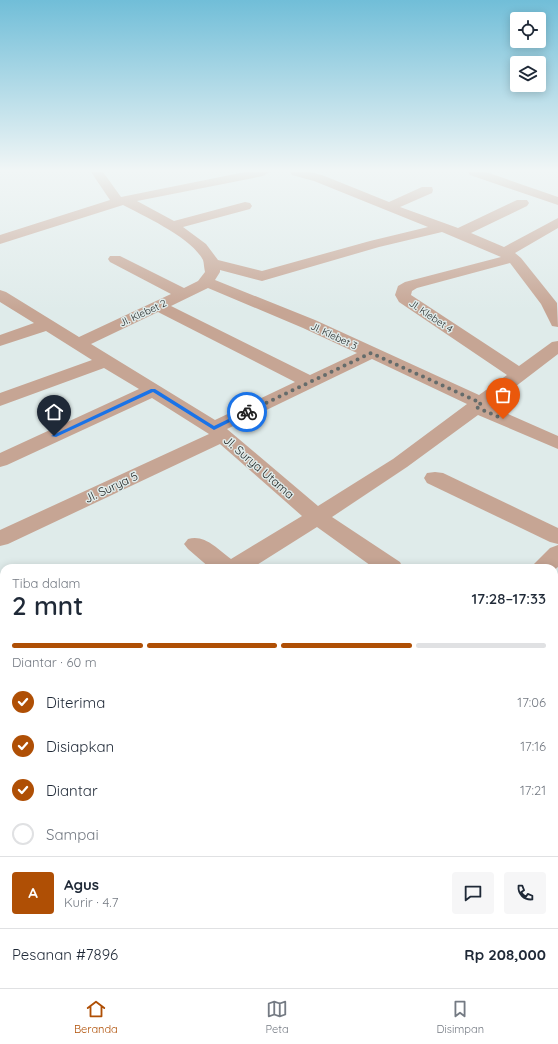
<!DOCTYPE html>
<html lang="id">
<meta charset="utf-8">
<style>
body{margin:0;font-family:Quicksand,sans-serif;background:#f6f6f7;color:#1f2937;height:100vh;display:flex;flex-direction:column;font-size:15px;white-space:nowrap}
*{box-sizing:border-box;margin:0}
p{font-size:13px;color:#747a83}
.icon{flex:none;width:22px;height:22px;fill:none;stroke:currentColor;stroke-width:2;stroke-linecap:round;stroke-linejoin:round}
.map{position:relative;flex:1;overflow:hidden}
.drawer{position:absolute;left:0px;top:564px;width:558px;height:424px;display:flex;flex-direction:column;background:#fff;border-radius:12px 12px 0 0;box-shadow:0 2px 10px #0003}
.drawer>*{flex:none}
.buttons{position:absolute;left:510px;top:12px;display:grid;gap:8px}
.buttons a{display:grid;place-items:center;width:36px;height:36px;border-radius:4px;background:#fff;box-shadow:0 2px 10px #0003;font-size:20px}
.pin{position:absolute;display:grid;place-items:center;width:34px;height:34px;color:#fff;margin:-41px -17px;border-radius:50% 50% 50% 0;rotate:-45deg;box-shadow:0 0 4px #0007}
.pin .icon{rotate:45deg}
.courier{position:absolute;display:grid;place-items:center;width:40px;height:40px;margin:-20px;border:3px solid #1a73e8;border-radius:50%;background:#fff;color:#222;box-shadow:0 1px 5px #0007}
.summary em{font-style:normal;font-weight:600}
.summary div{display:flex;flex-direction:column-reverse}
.summary{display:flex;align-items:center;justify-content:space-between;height:68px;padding:0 12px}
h1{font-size:26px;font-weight:600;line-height:30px}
.bar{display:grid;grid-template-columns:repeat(4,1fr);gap:6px 4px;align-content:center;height:48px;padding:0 12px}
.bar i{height:5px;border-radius:3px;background:#e0e1e3}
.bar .on{background:#af4f05}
.bar p{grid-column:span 4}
.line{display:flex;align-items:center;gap:10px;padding:0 12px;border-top:1px solid #e0e1e3}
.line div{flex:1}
.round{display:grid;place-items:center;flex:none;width:42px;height:42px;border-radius:4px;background:#f6f6f7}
ol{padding:0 12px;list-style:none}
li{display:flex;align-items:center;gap:12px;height:44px}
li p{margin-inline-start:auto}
li .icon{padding:4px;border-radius:50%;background:#af4f05;color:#fff;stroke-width:4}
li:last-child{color:#747a83}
li i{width:22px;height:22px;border:2px solid #e0e1e3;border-radius:50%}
.menu{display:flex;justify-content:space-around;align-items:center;height:56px;border-top:1px solid #e0e1e3;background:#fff;font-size:11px;color:#747a83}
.menu a{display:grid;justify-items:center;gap:2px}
.menu .on{color:#af4f05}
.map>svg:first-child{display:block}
</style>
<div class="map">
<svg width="558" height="988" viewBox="0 0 558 988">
<rect width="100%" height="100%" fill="#dfebea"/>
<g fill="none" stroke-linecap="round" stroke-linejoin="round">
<g fill="#c6a594" fill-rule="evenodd">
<path d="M91,172H103L121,197L245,172H269L263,176L137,201L174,221L245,202L250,203L252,206L250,209L183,227L206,244L218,260L262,271L370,241L428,227L314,181L292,175L290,172H310L322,175L389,202L422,187H432L433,190L432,193L400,207L458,228L517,200H527L529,203L527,206L471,233L504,247L558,218V228L515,253L521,258L557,303L558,327L552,326L541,304L510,263L417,288L412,291L411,295L519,366L552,342L558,341V354L490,406L558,436V449L478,415L407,467L332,517L400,562L403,568H374L317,527L252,568H210L188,549L184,544L188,539C205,534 217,549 231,559L302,516L220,444L8,544L0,546V530L209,434L152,398L7,465L0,467V453L139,389L104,368L0,406V393L92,360L46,331L0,346V335L34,323L0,302V290L6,292L79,337L171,294L110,262L108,259L110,256H120L184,288L198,281L205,272C204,268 204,263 203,260C192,238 144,216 123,205L0,244V235L110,200ZM442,232L501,257L405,282L398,286L395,295L399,302L507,375L479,395L315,320L215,280L220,272V270L262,281L379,247ZM208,288L303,328L357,353L310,375L171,306ZM158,312L295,382L215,420L91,344ZM372,359L467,404L393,459L318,506L227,429Z"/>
<path d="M468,172H486L558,197V205L470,175Z"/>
<path d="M435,472L443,473L558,528V544L550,542L427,483L424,478L427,473Z"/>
<path d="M558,545V567L554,570V568H530L550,548Z"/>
<path d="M558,627V645L554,646V628Z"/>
<path d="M554,673L558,675V697L554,695Z"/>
<path d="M4,688V711L0,712V689Z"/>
<path d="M4,815V844L0,845V816Z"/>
<path d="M554,893L558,894V927L554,926Z"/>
<path d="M70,984H109L108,988H69Z"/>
<path d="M213,984H254L255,988H214Z"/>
</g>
</g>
<linearGradient id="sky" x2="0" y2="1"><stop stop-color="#71bed8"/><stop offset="0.55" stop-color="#f1f6f6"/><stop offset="1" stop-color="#f1f6f6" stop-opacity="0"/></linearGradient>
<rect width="558" height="310" fill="url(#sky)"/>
<path fill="#1a73e8" d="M151,389H155L214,426L245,411L250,412L214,430L153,392L56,437L51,436Z"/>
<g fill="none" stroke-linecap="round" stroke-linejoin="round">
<path stroke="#656c6b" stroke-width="4" stroke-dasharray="0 7.2" d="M247,412L371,353L481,403L476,407L503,419"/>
</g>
<g text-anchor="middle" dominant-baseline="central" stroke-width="3" stroke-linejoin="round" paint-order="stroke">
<g font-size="10" fill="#232727" stroke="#dfebea">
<text transform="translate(143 313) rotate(-25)">Jl. Klebet 2</text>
<text transform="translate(431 316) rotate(34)">Jl. Klebet 4</text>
<text transform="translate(334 336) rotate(25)">Jl. Klebet 3</text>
</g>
<g font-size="12" fill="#232727" stroke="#dfebea">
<text transform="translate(259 467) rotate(41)">Jl. Surya Utama</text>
<text transform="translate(111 487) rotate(-25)">Jl. Surya 5</text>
</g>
</g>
</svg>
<div class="buttons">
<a><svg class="icon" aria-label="locate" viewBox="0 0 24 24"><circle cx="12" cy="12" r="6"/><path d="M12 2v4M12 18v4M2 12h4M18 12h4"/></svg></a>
<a><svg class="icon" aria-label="layers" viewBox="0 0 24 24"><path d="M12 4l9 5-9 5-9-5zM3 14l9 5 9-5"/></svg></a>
</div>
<div class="pin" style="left:503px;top:419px;background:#ea580c"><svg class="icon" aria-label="bag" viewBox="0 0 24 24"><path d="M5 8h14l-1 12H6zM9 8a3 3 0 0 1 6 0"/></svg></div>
<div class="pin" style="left:54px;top:436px;background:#1f2937"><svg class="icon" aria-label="home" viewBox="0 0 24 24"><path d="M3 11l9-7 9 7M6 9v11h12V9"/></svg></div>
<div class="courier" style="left:247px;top:412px"><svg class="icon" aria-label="bike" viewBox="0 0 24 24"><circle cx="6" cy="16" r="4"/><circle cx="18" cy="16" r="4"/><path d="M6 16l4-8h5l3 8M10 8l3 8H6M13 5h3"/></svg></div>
<section class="drawer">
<div class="summary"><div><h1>2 mnt</h1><p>Tiba dalam</p></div><em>17:28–17:33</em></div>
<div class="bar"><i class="on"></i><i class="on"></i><i class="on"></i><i></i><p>Diantar · 60 m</p></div>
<ol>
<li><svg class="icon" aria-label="check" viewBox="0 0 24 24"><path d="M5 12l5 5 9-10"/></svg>Diterima<p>17:06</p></li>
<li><svg class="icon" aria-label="check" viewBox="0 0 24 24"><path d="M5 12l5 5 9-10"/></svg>Disiapkan<p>17:16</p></li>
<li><svg class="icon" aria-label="check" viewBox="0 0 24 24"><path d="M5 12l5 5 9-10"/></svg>Diantar<p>17:21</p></li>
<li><i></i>Sampai</li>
</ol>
<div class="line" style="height:72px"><b class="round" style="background:#af4f05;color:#fff">A</b><div><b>Agus</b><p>Kurir · 4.7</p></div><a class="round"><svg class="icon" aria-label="chat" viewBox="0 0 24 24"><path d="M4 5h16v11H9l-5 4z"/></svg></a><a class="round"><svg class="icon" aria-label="phone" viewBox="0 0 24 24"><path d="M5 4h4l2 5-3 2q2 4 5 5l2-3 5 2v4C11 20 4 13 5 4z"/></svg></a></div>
<div class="line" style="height:52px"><div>Pesanan #7896</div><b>Rp 208,000</b></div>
</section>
</div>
<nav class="menu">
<a class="on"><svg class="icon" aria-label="home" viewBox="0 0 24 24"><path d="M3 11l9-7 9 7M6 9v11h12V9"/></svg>Beranda</a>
<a><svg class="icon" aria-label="map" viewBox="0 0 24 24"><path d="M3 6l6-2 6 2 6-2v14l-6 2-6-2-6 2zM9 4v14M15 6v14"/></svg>Peta</a>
<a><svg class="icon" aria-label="saved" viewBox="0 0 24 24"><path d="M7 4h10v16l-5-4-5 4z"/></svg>Disimpan</a>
</nav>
